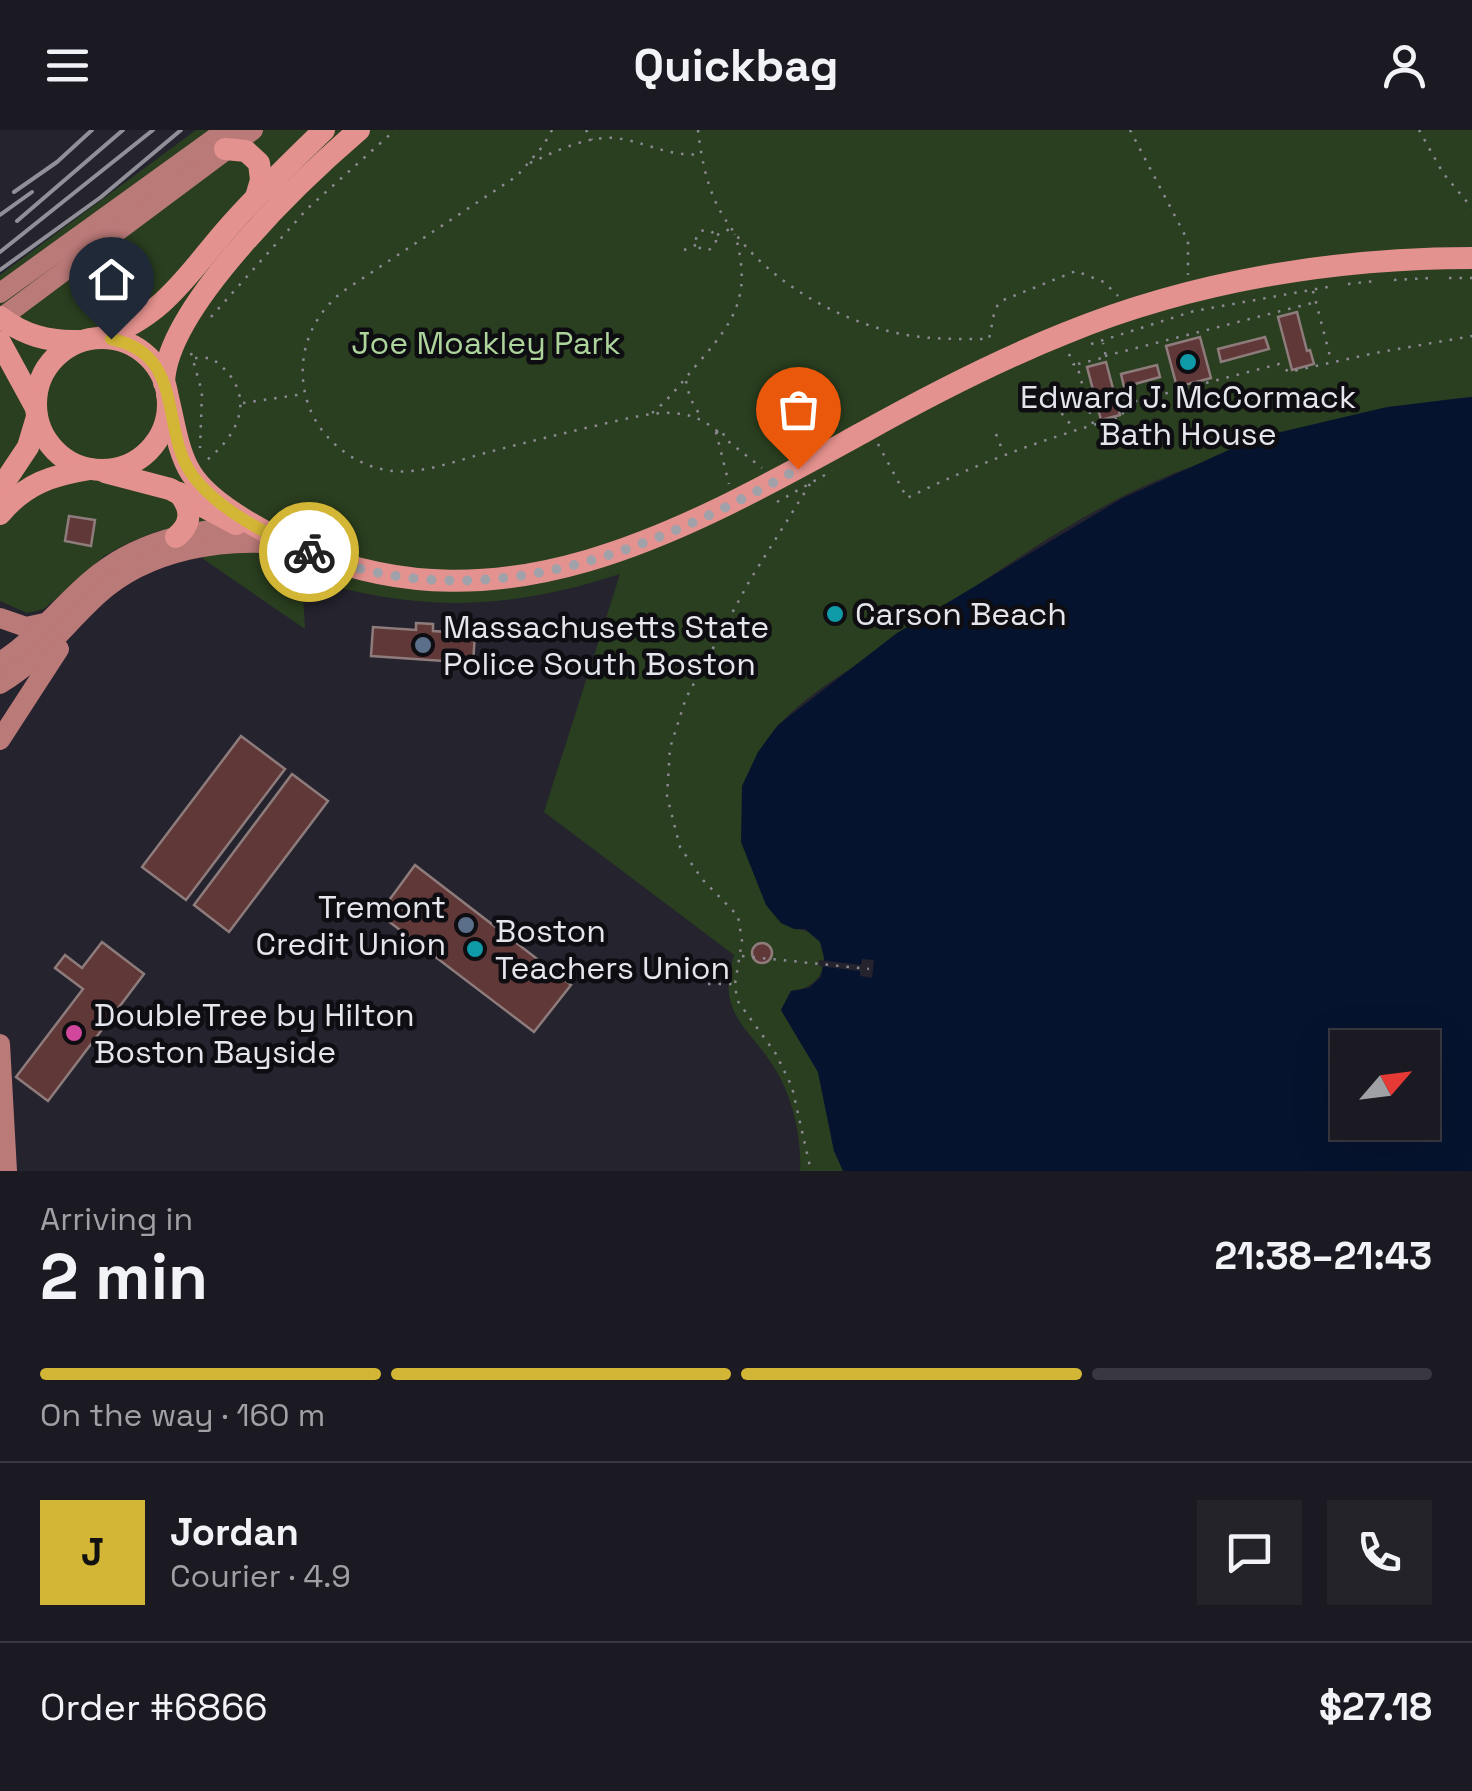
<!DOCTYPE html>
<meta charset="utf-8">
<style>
body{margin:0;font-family:"Space Grotesk",sans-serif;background:#24232a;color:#f1f3f6;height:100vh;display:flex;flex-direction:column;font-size:38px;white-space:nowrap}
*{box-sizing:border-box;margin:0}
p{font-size:32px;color:#a0a1a5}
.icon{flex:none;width:55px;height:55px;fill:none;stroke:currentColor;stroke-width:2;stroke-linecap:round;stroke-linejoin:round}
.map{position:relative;height:1041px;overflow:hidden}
.panel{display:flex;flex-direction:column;background:#1b1a22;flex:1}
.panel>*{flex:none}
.needle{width:65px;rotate:62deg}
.controls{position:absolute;left:1330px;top:900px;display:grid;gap:20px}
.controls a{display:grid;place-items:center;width:110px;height:110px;border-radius:0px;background:#1b1a22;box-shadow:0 10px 40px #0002,0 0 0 2px #393840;font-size:50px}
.pin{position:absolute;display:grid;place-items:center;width:85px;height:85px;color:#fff;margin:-102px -42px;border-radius:50% 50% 50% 0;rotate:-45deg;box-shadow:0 0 10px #0007}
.pin .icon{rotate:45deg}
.courier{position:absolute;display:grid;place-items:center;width:100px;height:100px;margin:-50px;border:8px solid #d3b635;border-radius:50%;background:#fff;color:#222;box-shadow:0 2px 12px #0007}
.summary em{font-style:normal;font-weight:700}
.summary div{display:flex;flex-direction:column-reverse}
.summary{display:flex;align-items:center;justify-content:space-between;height:170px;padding:0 40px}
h1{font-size:65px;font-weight:700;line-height:75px}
.bar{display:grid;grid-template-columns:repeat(4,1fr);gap:15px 10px;align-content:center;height:120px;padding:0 40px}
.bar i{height:12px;border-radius:8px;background:#393840}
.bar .current{background:#d3b635}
.bar p{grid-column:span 4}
.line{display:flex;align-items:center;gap:25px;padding:0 40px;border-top:2px solid #393840}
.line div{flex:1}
.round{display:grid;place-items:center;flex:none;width:105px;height:105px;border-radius:0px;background:#24232a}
header{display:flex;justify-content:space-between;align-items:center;height:130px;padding:0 40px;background:#1b1a22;font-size:45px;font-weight:700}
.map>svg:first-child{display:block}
</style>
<header><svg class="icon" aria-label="menu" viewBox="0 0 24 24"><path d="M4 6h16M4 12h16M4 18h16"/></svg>Quickbag<svg class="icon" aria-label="person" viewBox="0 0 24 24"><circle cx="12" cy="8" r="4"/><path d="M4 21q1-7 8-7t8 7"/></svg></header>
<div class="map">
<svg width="1472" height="1041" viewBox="0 0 1472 1041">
<rect width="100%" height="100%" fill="#24232e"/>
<path fill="#2a3f1f" d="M196,0H1472V267C1410,272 1361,285 1302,303C1263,315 1223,325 1185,339C1082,377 989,449 898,509C845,544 777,576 752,637L794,799C835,799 836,857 791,861L781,880L818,942L834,1021L843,1038V1041H800C802,1010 793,969 777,942C750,896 715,886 734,825L544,682L620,444C506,481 416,483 302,447L305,499L161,400L128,413L104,426L44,479L27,483L0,471V145Z"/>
<path fill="#06132e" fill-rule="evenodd" d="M1472,267V1041H843L834,1021L818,942L781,880L791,861L809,858L821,847L824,828L820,812L805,799H794L781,793L766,775L741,712L742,656L758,622L778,595L897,503L1121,369L1255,308L1387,277ZM1348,918H1422V992H1348Z"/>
<path fill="#24232e" d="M862,829L874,830L872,848L860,846V841L819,836V830L861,835Z"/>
<g fill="#613838" stroke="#8e7c7c" stroke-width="2.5">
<path d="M1297,182L1307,221L1310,220L1314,234L1292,240L1278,187Z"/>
<path d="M1200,207L1211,248L1177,257L1166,216Z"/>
<path d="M1265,207L1269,219L1221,232L1218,219Z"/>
<path d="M1106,232L1120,285L1101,290L1087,237Z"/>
<path d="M1157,235L1160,247L1124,257L1121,244Z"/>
<path d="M69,386L95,390L91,416L65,411Z"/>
<path d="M416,493L433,494V501L475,504L473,533L371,526L373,497L416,500Z"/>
<path d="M241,606L285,639L186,770L142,737Z"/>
<path d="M292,644L328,671L229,802L194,775Z"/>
<path d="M415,735L571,855L534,902L379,784Z"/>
<path d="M102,812L144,844L48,971L16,947L83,859L55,838L65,825L82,838Z"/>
<circle cx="762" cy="823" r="10"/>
</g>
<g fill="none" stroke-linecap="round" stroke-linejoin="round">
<g stroke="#8b8a94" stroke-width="2.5" stroke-dasharray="2.5 8" stroke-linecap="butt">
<path d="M552,0L543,16L517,46L342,162C320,180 305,205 303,234C301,259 309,286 326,305C342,324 366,338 392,341C424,344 458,330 489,322C531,311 573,301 616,291C652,283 686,274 717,301"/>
<path d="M586,0L592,10"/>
<path d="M698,0C701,26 706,52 717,75C750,139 821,183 888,201C921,210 956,209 989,209L995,179L1001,171L1076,141L1104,152L1118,166"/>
<path d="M1130,0L1188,111V145"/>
<path d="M1419,0L1443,43L1472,78"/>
<path d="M530,33C556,21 592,3 622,9C650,14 671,27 700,24"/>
<circle cx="706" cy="110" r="10"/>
<path d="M717,105L732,98"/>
<path d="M684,120L696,115"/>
<path d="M1449,148H1472"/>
<path d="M1394,150L1431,148"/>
<path d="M1348,154L1376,151"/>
<path d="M1313,161L1331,230"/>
<path d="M211,187L307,79L395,0"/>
<path d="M1091,214L1194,181L1333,156"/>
<path d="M191,223L202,262L200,318"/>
<path d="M1069,224L1073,234L1077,235L1093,294"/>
<path d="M1105,226L1316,172"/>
<path d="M195,228H211C256,259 245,299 207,330"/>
<path d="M1078,234L1106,227L1103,213"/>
<path d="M686,251L690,268L702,289"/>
<path d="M243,273L304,264"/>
<path d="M1055,275L1075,300"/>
<path d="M652,283C672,267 684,249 700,231C738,187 751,162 735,104"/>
<path d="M716,302L723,300L724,308L762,338"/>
<path d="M716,302L729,354"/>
<path d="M996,304L1003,322"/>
<path d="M878,314L907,368C976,334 1047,307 1122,287L1125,274L1279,234L1289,242L1375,223L1472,206"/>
<path d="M810,354L750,450L686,568L670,618L667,666L680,717L702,749L738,786L742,811L735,854L737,870L776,924L792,957L811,1041"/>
<path d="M777,372L832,341"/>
<path d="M742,826L869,839"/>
<path d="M708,854H734"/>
</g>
<g stroke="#ba7a78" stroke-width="20">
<path d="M0,163L226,0"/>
<path d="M0,189L253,0"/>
<path d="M0,488L26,497L49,492"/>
<path d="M0,532C36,509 59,477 91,450C133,413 194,397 249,398"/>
<path d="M0,554C43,528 62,498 98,465C147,420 224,407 288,415"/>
<path d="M0,610L59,519"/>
<path d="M0,914L7,1041"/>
</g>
<g stroke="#e4928f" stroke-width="22">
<path d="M225,19L246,21L259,33L261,50L256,67"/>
<path d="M0,187C24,205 48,212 78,211"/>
<path d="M102,207C167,186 191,138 235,90C263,59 294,29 324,0"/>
<circle cx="102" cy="274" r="66"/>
<path d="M0,212L36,278"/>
<path d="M164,253C166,177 303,48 359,0"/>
<path d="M167,264C174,289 177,321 191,343C211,376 274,408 309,422C509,503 690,397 862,303C928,266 996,231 1066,203C1193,151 1335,128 1472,128"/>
<path d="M105,342L170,359L236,394"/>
<path d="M0,359L28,317L37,287"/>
<path d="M0,384C25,354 52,345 90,339"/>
<path d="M176,407C192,394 192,379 179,363"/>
</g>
<g stroke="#919099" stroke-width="4">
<path d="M14,62L57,32L92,0"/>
<path d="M0,85L32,62"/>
<path d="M17,91L123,0"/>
<path d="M0,122L153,0"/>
<path d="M0,140L101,67L181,0"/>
</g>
</g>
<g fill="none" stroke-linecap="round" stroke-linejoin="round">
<path stroke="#a1a1aa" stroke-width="10" stroke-dasharray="0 18" d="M309,422C480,491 646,424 798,339"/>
<path stroke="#d3b635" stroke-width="12" d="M111,209C187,224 159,301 193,346C218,380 271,407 309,422"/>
</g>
<g fill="#0f9aa8" stroke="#0d0d12" stroke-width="4">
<circle cx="1188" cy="232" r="10"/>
<circle cx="835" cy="484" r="10"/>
<circle cx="475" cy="819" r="10"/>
</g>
<g fill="#5c6f8a" stroke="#0d0d12" stroke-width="4">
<circle cx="423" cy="515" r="10"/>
<circle cx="466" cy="795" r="10"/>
</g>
<circle fill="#d1479c" stroke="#0d0d12" stroke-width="4" cx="74" cy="903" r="10"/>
<g text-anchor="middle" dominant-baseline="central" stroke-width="9" stroke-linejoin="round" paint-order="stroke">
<g font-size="32" fill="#add49a" stroke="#0d0d12">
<text x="486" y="213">Joe Moakley Park</text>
</g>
<g font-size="32" fill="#e5e5ed" stroke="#0d0d12" text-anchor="start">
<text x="1188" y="267" text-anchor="middle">Edward J. McCormack<tspan x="1188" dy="37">Bath House</tspan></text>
<text x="855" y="484">Carson Beach</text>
<text x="443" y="497">Massachusetts State<tspan x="443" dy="37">Police South Boston</tspan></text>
<text x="446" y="777" text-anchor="end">Tremont<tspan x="446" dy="37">Credit Union</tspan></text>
<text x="495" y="801">Boston<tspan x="495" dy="37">Teachers Union</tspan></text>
<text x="94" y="885">DoubleTree by Hilton<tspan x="94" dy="37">Boston Bayside</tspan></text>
</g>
</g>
</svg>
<div class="controls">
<a><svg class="needle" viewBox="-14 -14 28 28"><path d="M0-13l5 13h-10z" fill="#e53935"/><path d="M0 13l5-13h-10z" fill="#a0a1a5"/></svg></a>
</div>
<div class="pin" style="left:798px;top:339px;background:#ea580c"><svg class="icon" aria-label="bag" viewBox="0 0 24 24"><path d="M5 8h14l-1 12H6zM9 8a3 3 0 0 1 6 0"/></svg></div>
<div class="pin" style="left:111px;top:209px;background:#1f2937"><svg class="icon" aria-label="home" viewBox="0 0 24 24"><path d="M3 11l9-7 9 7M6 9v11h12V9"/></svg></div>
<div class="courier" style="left:309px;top:422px"><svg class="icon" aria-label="bike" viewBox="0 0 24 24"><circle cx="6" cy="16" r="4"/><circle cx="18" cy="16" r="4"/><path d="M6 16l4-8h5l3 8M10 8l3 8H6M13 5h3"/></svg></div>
</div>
<section class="panel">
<div class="summary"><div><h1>2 min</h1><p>Arriving in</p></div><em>21:38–21:43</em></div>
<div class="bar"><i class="current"></i><i class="current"></i><i class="current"></i><i></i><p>On the way · 160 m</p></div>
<div class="line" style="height:180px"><b class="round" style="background:#d3b635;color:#111">J</b><div><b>Jordan</b><p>Courier · 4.9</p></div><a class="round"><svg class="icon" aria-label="chat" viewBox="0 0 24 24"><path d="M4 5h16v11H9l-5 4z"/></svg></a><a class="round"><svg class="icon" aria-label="phone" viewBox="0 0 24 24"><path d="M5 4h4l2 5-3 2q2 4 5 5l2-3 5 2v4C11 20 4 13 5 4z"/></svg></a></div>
<div class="line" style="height:130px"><div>Order #6866</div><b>$27.18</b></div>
</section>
